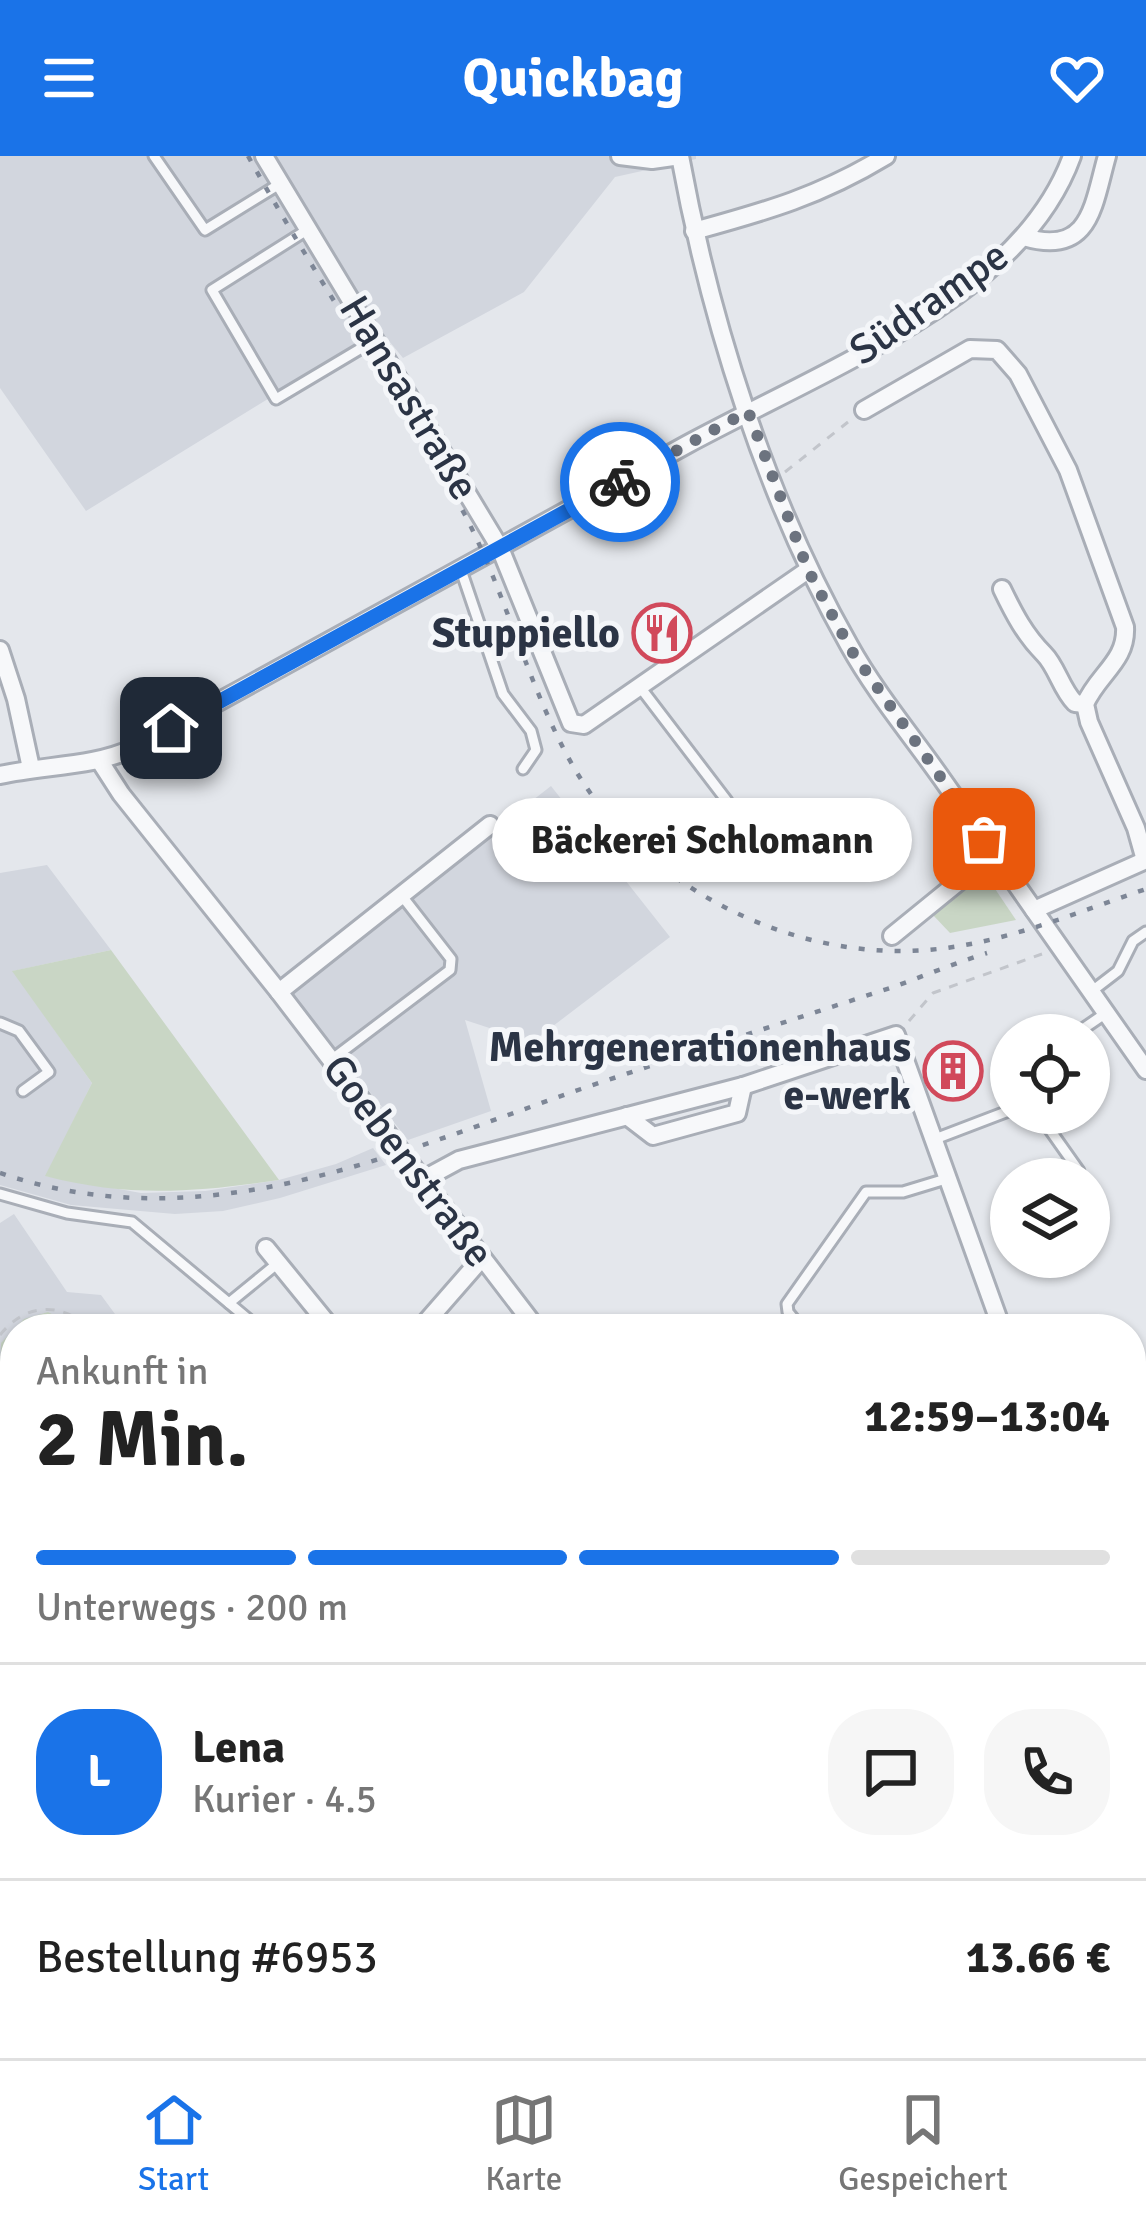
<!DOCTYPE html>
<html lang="de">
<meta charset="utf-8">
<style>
body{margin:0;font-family:Signika,sans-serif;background:#f6f6f6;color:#222;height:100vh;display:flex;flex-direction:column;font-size:45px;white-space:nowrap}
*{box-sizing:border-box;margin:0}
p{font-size:39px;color:#767676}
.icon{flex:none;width:66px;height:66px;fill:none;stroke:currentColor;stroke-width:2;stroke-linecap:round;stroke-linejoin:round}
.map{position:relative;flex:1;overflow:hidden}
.side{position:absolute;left:0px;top:1158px;width:1146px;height:744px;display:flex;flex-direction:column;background:#fff;border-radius:48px 48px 0 0;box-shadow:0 3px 9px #0004}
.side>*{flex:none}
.tools{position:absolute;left:990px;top:858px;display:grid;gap:24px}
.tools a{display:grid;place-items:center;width:120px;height:120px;border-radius:50%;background:#fff;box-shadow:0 3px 9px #0004;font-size:60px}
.pin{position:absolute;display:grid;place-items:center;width:102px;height:102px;color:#fff;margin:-51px;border-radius:24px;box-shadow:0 6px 18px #0006}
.courier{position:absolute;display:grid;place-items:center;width:120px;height:120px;margin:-60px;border:9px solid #1a73e8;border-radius:50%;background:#fff;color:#222;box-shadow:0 3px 15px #0007}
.bubble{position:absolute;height:84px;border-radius:42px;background:#fff;box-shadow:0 3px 9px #0004;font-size:39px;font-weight:700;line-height:84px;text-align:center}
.headline em{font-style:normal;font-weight:700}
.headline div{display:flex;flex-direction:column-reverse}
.headline{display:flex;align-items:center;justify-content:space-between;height:204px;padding:0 36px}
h1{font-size:78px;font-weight:700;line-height:90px}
.bar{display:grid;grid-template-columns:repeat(4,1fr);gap:18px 12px;align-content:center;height:144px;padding:0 36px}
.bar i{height:15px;border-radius:9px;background:#e0e0e0}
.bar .active{background:#1a73e8}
.bar p{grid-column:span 4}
.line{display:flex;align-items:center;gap:30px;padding:0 36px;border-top:3px solid #e0e0e0}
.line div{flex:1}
.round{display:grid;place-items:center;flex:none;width:126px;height:126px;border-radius:48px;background:#f6f6f6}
header{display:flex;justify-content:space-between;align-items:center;height:156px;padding:0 36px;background:#1a73e8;color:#fff;font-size:54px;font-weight:700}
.menu{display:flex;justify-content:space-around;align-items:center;height:168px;border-top:3px solid #e0e0e0;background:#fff;font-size:33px;color:#767676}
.menu a{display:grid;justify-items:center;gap:6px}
.menu .active{color:#1a73e8}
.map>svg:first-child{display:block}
</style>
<header><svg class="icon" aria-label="menu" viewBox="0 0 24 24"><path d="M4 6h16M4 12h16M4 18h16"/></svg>Quickbag<svg class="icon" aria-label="heart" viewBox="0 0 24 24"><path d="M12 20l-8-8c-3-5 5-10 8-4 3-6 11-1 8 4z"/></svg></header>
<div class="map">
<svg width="1146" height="1902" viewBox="0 0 1146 1902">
<rect width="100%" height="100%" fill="#e4e7ec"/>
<g fill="#d2d6de">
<path d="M0,0H696V3L615,21L524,136L403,202L380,174L86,355L0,232Z"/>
<path d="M551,630L670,781L532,886L465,864L491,955L408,984L289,834Z"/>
<path d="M47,709L111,794L13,815L92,927L46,1020L141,1037L205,1035L279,1024L336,1008L373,992L386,1009L280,1042L223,1055L175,1058L71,1049L0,1029V717Z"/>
<path d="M14,1058L67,1136L101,1139L126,1173H15V1323L0,1308V1067Z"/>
<path d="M55,1887H117L136,1902H51Z"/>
</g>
<g fill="#c9d6c5">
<path d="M983,715L1016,764L950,777L933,759Z"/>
<path d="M111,794L279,1024C195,1036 129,1042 45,1020L92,927L12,815Z"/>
<path d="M48,1156L81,1173H15V1246L0,1224L1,1187L24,1163Z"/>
<path d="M0,1307L15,1323V1428L0,1397Z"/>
<path d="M15,1810V1887H55L51,1902H0V1843Z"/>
</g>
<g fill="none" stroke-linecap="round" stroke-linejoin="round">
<g stroke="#a9aeb7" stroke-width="15">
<g id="service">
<path d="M154,0L205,74L278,29"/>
<path d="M307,74L212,134L276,243L375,184"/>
<path d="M461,414L503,538L531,575L536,594L523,613"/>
<path d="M640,531L727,645"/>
<path d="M1092,835L1118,815L1133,785L1146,776"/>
<path d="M0,867L19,875L49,916L23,935"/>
<path d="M1074,879L1106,857"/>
<path d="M331,904L450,814L451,803L402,740"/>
<path d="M1038,957L1079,1015"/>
<path d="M935,983L1011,954"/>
<path d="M0,1038L67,1057L132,1066L260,1173"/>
<path d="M229,1147L278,1107"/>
<path d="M802,1173L788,1156L787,1148L866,1036H903L949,1022"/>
</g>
</g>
<g stroke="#a9aeb7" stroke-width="18">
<path id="pedestrian" d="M1131,1798L1144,1815"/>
</g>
<g stroke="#a9aeb7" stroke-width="22">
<g id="minor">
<path d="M264,0L500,392L571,567L584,569L808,414"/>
<path d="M620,0L652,4L680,0"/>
<path d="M680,0C710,164 766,343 849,489C875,536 911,579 942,623C1010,720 1079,817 1146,914"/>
<path d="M694,75C767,55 820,40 886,0"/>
<path d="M1024,81C1091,101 1093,49 1107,0"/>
<path d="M864,254L970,193L997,194L1018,218L1068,314L1125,471C1127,505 1098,518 1085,548L1089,566L1136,672L1145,704"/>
<path d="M1002,433C1014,458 1025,479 1044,498C1057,511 1061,533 1075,547L1085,548"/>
<path d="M0,494L16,543L31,612"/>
<path d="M101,607L121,638L279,836L537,1173"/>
<path d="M0,619C45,609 93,611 134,592C318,491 502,391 686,289C777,240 873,199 957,139C1007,103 1051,58 1072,0"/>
<path d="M1034,754L1146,704"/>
<path d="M892,780L994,697"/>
<path d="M279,836L490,669"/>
<path d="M627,960L653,980L737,957L743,930"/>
<path d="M422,1024L459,1004L743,930L896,879L1002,1173"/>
<path d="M266,1092L332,1173"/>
<path d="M420,1173L482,1102"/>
<path d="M1131,1243L1146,1244"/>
<path d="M1131,1723L1146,1714"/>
<path d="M0,1828L15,1796"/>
<path d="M1004,1887L1015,1902"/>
<path d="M856,1902L877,1887"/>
</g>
</g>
<g stroke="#a9aeb7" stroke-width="27">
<g id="tertiary">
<path d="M1131,1556L1146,1552"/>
<path d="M1131,1578L1146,1576"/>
<path d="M0,1657L15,1671"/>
<path d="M263,1887L279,1902"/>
<path d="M433,1902L453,1887"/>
<path d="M454,1902L474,1887"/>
</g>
</g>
<g stroke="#c2c5cb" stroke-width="3" stroke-dasharray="9 9" stroke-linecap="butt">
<path d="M785,316L848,266"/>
<path d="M909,865L933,837L1042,798"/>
<path d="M0,1179C25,1147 61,1145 90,1173"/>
<path d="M0,1235L15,1252"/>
<path d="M232,1887L249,1902"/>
<path d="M296,1887L313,1902"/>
<path d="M22,1902L27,1887"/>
</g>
<use href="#service" stroke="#f7f8fa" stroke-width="9"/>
<use href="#pedestrian" stroke="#f7f8fa" stroke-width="12"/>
<use href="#minor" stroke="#f7f8fa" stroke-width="16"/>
<use href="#tertiary" stroke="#f7f8fa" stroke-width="21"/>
<g stroke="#7d8696" stroke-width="4.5" stroke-dasharray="6 12" stroke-linecap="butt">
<path d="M248,0C291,77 338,152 385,226C412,270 441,313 465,359C507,440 528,531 573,610C642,730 790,805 927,794C1003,788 1075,757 1146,733"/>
<path d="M0,1017C202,1086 391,999 581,933C685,898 789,865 893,831C924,820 955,807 987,797"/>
</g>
</g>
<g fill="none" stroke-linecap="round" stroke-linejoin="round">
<path stroke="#6c737f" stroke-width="12" stroke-dasharray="0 21.6" d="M620,326L748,255L808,414L851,494L984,683"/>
<path stroke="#1a73e8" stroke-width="15" d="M171,572L620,326"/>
</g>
<defs>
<g id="restaurant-ring" transform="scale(3)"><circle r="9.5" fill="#f4f6f9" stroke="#d1495b" stroke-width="1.5"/><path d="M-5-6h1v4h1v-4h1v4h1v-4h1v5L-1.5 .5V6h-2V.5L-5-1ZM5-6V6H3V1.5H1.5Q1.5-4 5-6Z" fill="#d1495b"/></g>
<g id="building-ring" transform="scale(3)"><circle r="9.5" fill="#f4f6f9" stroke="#d1495b" stroke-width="1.5"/><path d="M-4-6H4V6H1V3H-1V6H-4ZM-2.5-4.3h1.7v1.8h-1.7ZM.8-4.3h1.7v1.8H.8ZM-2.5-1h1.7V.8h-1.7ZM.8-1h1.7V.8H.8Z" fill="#d1495b"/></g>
</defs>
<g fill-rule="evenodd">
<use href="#restaurant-ring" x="662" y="477"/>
<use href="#building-ring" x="953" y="915"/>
</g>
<g text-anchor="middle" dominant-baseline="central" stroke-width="10" stroke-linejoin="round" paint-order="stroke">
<g font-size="42" fill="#2b3445" stroke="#f4f6f9">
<text transform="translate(929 147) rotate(-35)">Südrampe</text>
<text transform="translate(409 242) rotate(59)">Hansastraße</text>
<text transform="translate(408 1005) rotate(53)">Goebenstraße</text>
</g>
<g font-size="42" font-weight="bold" fill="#2b3445" stroke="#f4f6f9" text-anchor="end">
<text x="620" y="477">Stuppiello</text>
<text x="911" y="891">Mehrgenerationenhaus<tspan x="911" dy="48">e-werk</tspan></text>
</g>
</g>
</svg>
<div class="tools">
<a><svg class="icon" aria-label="locate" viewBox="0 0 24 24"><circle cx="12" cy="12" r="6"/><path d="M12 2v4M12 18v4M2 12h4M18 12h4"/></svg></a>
<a><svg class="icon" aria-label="layers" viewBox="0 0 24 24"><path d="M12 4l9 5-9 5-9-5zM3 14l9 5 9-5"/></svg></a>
</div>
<div class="pin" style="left:984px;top:683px;background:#ea580c"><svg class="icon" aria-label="bag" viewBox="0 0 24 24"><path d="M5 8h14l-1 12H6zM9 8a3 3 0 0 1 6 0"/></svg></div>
<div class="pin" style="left:171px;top:572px;background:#1f2937"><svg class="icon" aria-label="home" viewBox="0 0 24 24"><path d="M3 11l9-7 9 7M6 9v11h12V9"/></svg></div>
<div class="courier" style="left:620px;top:326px"><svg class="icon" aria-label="bike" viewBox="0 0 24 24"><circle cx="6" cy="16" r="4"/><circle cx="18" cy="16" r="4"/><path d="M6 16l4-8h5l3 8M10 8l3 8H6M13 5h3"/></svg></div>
<div class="bubble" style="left:492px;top:642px;width:420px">Bäckerei Schlomann</div>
<section class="side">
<div class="headline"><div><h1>2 Min.</h1><p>Ankunft in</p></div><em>12:59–13:04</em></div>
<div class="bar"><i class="active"></i><i class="active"></i><i class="active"></i><i></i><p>Unterwegs · 200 m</p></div>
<div class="line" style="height:216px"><b class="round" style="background:#1a73e8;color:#fff">L</b><div><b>Lena</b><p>Kurier · 4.5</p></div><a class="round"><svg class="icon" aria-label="chat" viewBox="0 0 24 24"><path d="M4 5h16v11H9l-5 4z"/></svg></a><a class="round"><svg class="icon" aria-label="phone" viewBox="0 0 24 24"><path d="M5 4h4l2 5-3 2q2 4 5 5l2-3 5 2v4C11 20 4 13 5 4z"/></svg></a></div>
<div class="line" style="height:156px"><div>Bestellung #6953</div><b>13.66 €</b></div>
</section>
</div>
<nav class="menu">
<a class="active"><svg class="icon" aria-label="home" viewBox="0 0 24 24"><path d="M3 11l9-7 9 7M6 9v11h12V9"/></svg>Start</a>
<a><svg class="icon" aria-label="map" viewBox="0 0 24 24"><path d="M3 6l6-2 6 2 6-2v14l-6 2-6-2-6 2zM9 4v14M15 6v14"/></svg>Karte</a>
<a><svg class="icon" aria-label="saved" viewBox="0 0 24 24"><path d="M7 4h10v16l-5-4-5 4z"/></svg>Gespeichert</a>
</nav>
